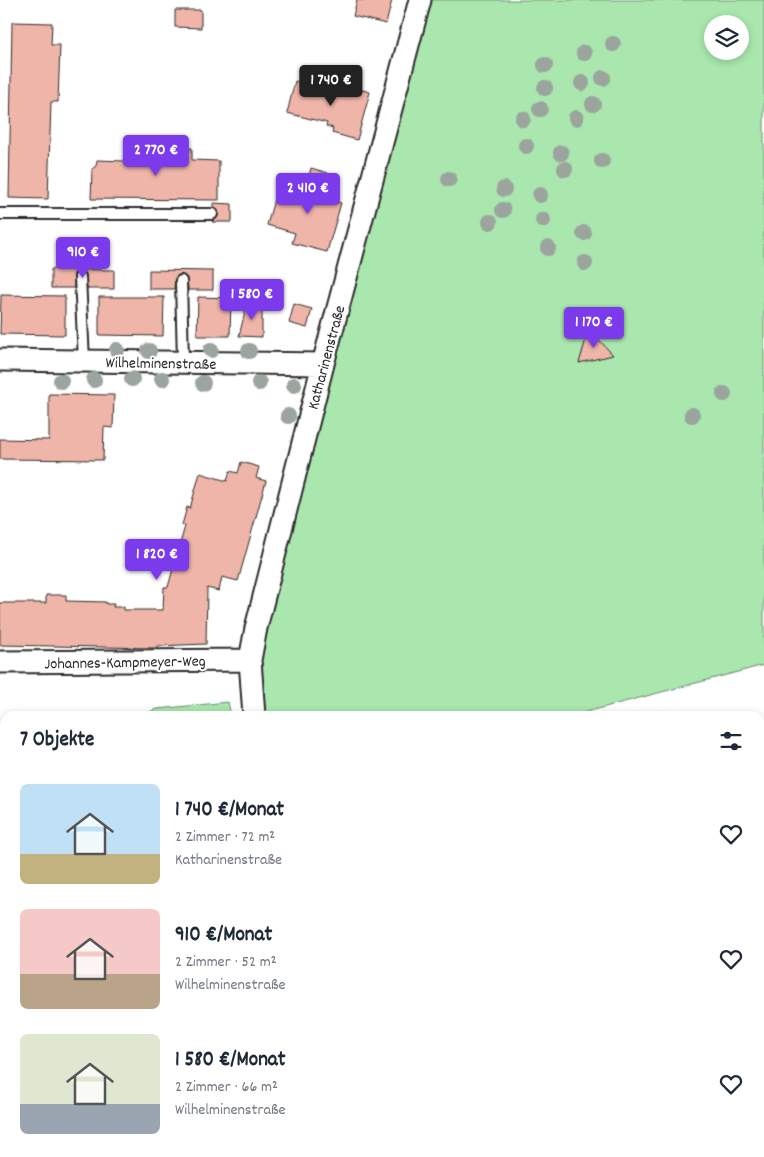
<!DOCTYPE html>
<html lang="de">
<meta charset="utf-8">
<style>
:root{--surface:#fff;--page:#f2f2f3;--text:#1f2937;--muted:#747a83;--accent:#7c3aed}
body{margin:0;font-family:Dekko,sans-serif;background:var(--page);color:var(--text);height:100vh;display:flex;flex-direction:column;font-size:19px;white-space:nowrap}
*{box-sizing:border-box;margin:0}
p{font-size:16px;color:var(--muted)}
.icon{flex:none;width:28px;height:28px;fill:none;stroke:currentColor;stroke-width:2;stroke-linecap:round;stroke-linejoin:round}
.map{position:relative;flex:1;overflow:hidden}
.details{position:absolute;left:0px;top:711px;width:765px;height:446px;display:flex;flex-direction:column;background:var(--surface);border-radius:15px 15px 0 0;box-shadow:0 2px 8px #0003}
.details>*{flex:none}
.controls{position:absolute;left:704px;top:15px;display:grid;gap:10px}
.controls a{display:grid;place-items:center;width:45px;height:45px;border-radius:50%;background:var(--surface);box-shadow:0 2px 8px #0003;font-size:25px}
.price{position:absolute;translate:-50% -42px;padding:0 11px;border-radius:5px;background:var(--accent);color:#fff;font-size:16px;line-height:32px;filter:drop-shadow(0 1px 2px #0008)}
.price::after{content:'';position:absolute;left:50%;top:30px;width:15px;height:11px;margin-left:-8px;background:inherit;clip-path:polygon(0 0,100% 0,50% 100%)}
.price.current{background:#222;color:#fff}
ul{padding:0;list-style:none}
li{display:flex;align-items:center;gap:15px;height:125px;padding:0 20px}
li span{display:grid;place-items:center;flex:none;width:140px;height:100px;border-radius:8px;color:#555}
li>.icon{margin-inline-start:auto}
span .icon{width:60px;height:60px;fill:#fffc;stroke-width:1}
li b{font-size:21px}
h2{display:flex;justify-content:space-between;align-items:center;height:60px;padding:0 20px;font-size:21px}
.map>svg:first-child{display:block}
.green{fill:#a9e7ae;stroke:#6a896c;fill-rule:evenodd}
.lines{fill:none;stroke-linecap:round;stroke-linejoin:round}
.stream{stroke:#718ea8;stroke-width:6}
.building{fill:#efb5a8;stroke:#2b2b2b}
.lane-casing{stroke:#2b2b2b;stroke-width:14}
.street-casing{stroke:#2b2b2b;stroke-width:25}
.lane{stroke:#fff;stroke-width:10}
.street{stroke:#fff;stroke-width:21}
.tree{fill:#9ba49d}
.labels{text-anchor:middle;stroke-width:4;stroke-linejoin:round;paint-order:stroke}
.street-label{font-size:16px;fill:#2b2b2b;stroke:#fff}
</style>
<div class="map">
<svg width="764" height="1157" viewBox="0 0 764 1157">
<rect width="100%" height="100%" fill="#fff"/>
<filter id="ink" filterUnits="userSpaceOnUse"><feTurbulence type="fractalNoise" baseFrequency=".02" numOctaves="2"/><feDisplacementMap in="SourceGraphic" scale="10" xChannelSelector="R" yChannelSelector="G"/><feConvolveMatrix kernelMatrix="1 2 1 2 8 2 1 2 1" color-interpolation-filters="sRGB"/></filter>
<g filter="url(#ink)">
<path class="green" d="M430,0H764V665L571,716H266L259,654ZM712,24H740V51H712Z
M228,702L231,716H138L157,709Z
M0,728H5V852L0,853Z
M677,1153L678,1157H387L386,1153Z"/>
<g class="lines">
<path class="stream" d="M0,735H5
M0,1067H4"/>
</g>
<path class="building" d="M357,0H392L386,24L353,16Z
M175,10H201V28L175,27Z
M12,22L52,23L51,45H60L58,102H51L48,199L9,198Z
M295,81L335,92L336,88L343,90L344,85L370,92L357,140L332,133L333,128L326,126L327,123L287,113Z
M192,148V160L219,161V200L91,199L92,169L96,166L97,160L124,161L125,151L135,149Z
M311,168L328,173L322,198L341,203L327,252L292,243L295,233L267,225L275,196L302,204Z
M213,203L232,204V222H212L219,214L218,210L213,207Z
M51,269L114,270V289H87L86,274L80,270L74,274V288H51Z
M149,270L213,271V290H188L187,278L181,274L175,278L174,289H149Z
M1,295L65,296V335L0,334Z
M99,297H164L163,336L99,335Z
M198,297L231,298L230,336H197Z
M247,304H262V337L239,336Z
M294,304L312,309L307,328L289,323Z
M589,329L613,355L579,363Z
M49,394L114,395L113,428L104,427L103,460L0,459V439L49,440Z
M241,462L259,467L256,478L266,481L238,581L222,577L219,591L207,588L206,644L157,646L156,648L0,645V603H46V595H66V601L106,602V604H114L113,607H124V610H163L164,587H168L185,526L182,525L187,507L190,508L200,473L227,481L230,471L238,473Z"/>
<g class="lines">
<defs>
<path id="lane" d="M0,214H212
M80,277L84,361
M181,281L183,362
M760,937H764
M760,1090L764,1089
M111,1152L112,1157
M193,1152L194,1157"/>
<path id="street" d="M0,360L323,364
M0,662L250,660
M254,716L250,660L256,628L323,364L420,0
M0,1107L5,1106
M360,1152L361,1157"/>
</defs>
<use href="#lane" class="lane-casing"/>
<use href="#street" class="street-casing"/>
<use href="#lane" class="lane"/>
<use href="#street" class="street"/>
</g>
<g class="tree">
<circle cx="613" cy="44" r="8"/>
<circle cx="584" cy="53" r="8"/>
<circle cx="545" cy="65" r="8"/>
<circle cx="603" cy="78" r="8"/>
<circle cx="582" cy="83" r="8"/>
<circle cx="545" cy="88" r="8"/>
<circle cx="593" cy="104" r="8"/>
<circle cx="540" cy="109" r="8"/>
<circle cx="576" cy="118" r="8"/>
<circle cx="523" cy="119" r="8"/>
<circle cx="526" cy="146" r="8"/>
<circle cx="561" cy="153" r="8"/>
<circle cx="602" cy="161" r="8"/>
<circle cx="565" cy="169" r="8"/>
<circle cx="449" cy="179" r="8"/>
<circle cx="504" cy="189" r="8"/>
<circle cx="540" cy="195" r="8"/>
<circle cx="503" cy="210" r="8"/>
<circle cx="543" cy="220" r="8"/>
<circle cx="490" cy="222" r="8"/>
<circle cx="584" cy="233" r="8"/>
<circle cx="548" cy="248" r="8"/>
<circle cx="585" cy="263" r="8"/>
<circle cx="117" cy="350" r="8"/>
<circle cx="211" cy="350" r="8"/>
<circle cx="149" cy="351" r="8"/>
<circle cx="249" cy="351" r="8"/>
<circle cx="132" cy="379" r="8"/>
<circle cx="162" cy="379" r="8"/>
<circle cx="94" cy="380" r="8"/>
<circle cx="61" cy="381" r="8"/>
<circle cx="203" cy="383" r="8"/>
<circle cx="259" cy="383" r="8"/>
<circle cx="294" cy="385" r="8"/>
<circle cx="724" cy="394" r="8"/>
<circle cx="692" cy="415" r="8"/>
<circle cx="288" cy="416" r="8"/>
</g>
</g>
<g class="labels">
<g class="street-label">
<text transform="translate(325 357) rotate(-75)" y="6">Katharinenstraße</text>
<text transform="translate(161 362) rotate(1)" y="6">Wilhelminenstraße</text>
<text transform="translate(125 661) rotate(-1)" y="6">Johannes-Kampmeyer-Weg</text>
</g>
</g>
</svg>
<div class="controls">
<a><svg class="icon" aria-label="layers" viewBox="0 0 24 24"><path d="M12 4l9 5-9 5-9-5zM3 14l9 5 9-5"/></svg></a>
</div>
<b class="price current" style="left:331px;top:107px">1 740 €</b>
<b class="price" style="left:156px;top:177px">2 770 €</b>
<b class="price" style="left:308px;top:215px">2 410 €</b>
<b class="price" style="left:83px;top:279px">910 €</b>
<b class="price" style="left:252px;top:321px">1 580 €</b>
<b class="price" style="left:594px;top:349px">1 170 €</b>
<b class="price" style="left:157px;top:581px">1 820 €</b>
<section class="details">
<h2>7 Objekte<svg class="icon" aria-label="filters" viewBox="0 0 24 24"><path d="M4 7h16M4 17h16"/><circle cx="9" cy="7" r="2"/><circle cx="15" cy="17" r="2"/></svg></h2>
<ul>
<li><span style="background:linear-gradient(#bfe0f5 70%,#c2b280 0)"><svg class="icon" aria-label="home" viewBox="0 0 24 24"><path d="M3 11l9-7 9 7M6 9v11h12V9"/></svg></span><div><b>1 740 €/Monat</b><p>2 Zimmer · 72 m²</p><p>Katharinenstraße</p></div><svg class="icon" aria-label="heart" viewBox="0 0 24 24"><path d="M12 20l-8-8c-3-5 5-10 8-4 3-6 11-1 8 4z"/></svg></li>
<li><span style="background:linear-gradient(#f6c9c9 65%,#b9a48a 0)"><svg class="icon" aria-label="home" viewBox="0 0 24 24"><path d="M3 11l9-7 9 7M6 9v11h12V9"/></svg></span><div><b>910 €/Monat</b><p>2 Zimmer · 52 m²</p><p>Wilhelminenstraße</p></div><svg class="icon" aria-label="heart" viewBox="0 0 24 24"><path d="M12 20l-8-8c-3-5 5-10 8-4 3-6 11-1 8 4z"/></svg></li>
<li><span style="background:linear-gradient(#dfe7d0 70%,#9aa5b1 0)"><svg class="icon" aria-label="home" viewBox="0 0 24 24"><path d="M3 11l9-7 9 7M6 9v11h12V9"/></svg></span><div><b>1 580 €/Monat</b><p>2 Zimmer · 66 m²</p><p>Wilhelminenstraße</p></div><svg class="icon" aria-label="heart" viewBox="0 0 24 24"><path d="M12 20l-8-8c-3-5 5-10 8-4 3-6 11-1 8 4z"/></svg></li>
</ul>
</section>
</div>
